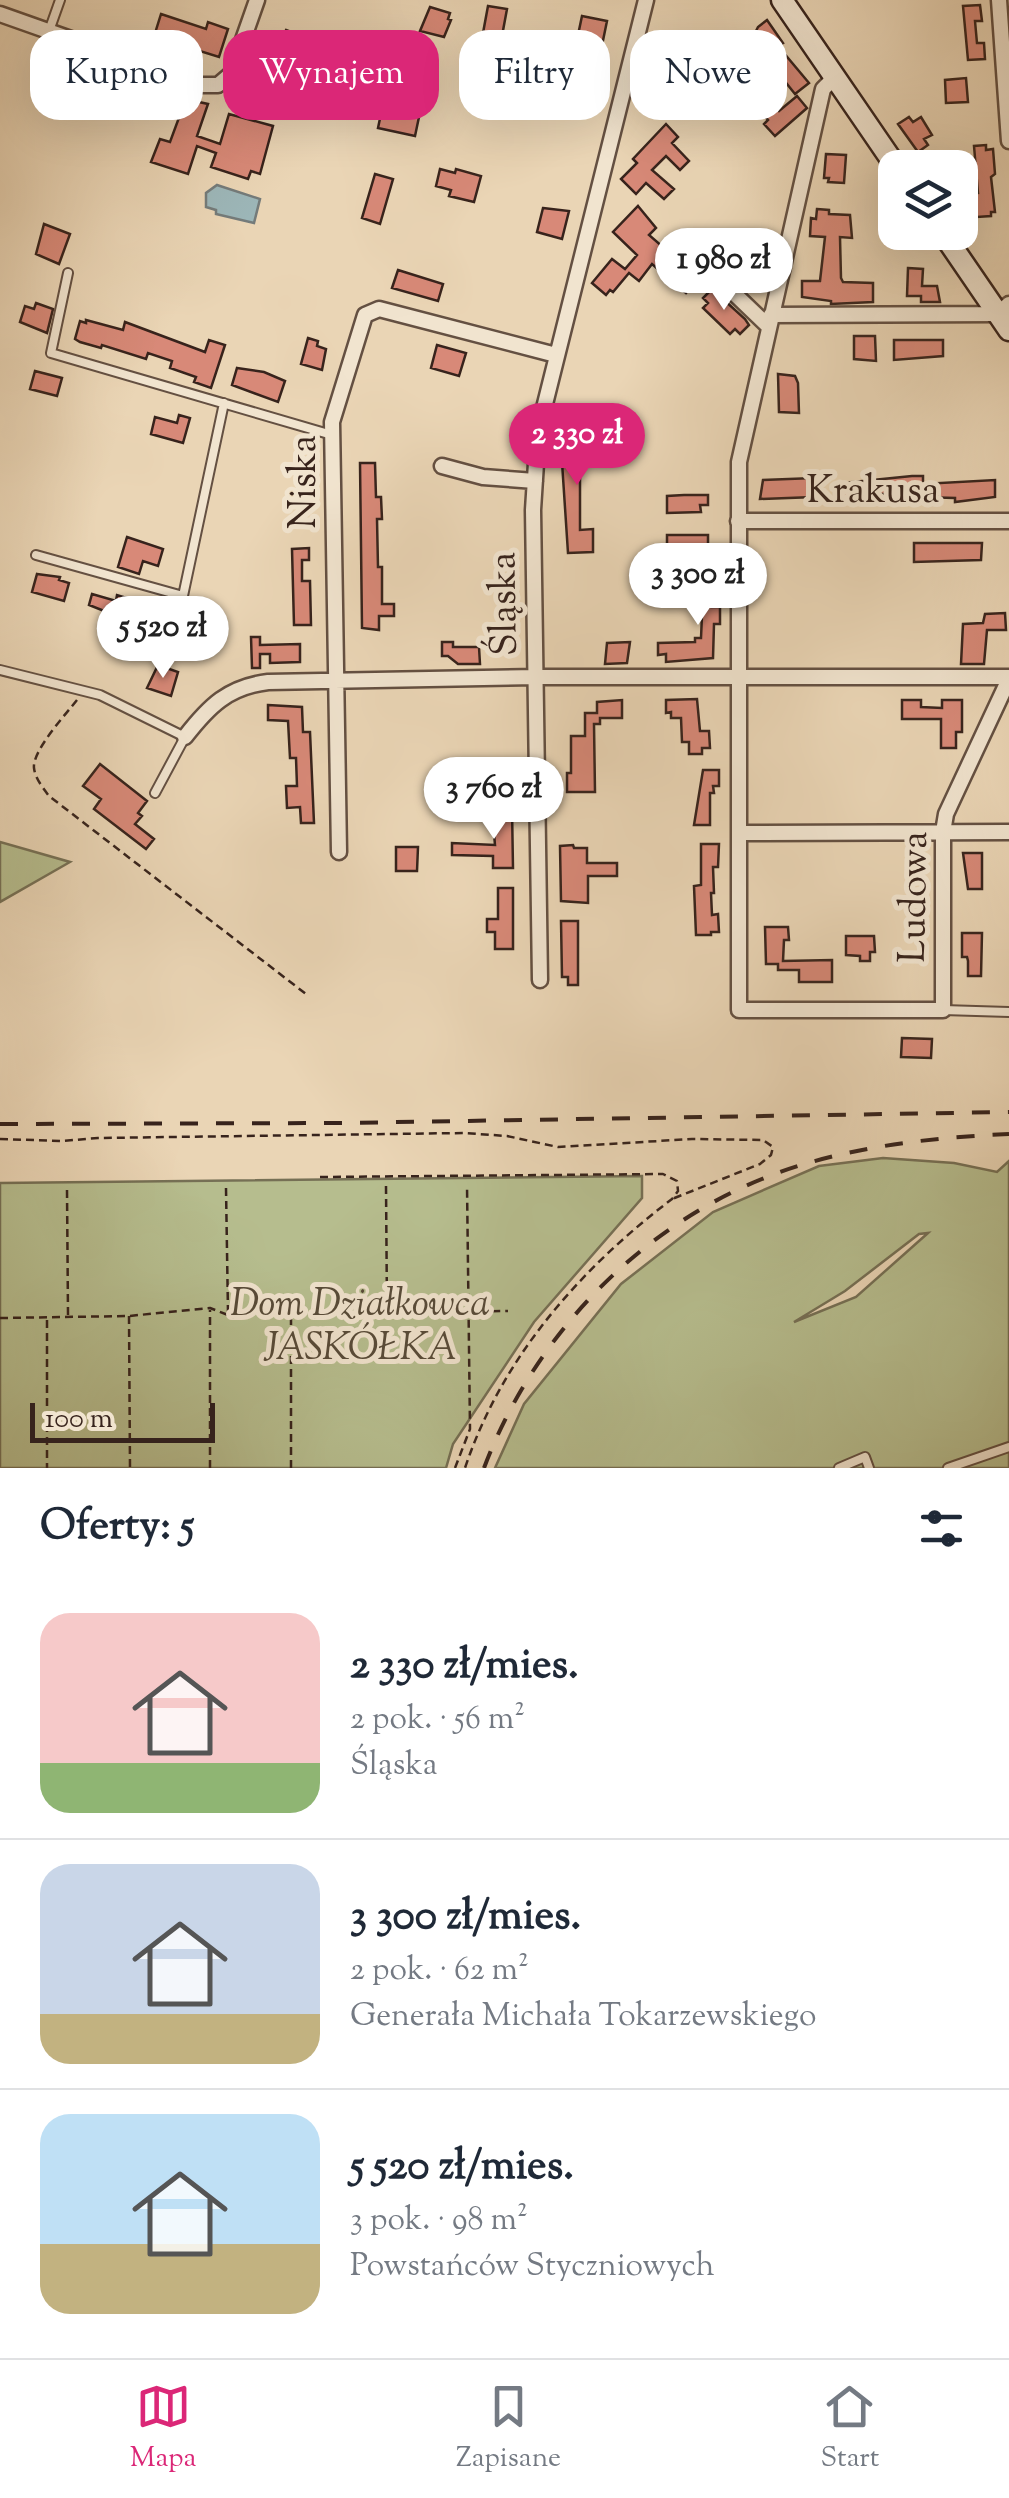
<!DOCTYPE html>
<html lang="pl">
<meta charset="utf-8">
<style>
:root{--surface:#fff;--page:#f2f2f3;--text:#1f2937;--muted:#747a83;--line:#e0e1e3;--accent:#db2777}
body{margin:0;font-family:"Sorts Mill Goudy",serif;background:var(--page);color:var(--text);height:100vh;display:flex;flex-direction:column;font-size:38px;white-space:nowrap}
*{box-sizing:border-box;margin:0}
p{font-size:32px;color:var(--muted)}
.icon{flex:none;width:55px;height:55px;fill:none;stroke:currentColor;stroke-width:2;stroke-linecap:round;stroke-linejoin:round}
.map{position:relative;height:1468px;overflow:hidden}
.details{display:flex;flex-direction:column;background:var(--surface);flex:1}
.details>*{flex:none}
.top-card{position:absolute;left:30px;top:30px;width:950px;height:90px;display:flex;gap:20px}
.fabs{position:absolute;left:878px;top:150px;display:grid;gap:20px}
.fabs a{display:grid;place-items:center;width:100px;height:100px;border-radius:20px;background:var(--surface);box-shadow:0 10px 40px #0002;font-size:50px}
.scale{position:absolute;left:30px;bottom:25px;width:185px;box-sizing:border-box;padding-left:10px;border:5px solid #37231c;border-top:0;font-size:28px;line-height:35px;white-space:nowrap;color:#37231c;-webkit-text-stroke:8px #f1e4cf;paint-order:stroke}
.price{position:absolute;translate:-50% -85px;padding:0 22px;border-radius:35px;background:#fff;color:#222;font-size:32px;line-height:65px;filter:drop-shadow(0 2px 5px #0008)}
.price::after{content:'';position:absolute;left:50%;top:60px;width:30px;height:22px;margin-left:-15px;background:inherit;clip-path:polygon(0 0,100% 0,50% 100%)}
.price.selected{background:var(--accent);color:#fff}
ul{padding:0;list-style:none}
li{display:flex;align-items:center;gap:30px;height:250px;padding:0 40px}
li+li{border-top:2px solid var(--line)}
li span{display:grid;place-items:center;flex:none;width:280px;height:200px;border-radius:30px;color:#555}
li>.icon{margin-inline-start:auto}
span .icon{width:120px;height:120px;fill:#fffc;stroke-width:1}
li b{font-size:42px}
h2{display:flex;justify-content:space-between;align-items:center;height:120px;padding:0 40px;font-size:42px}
.chip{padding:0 35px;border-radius:30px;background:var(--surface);box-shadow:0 10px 40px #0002;font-size:35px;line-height:90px}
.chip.selected{background:var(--accent);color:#fff}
.menu{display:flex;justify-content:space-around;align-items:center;height:140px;border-top:2px solid var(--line);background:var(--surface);font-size:28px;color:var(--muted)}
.menu a{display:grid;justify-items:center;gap:5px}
.menu .selected{color:var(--accent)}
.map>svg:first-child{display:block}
.green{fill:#b6bd8e;stroke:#767055;stroke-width:2.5;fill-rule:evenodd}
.water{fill:#9cb6b8;stroke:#747b7a;stroke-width:2.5}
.building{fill:#d88978;stroke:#37231c;stroke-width:2.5}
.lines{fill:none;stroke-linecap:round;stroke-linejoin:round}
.service-casing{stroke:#645042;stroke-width:12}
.minor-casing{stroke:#645042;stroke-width:19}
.secondary-casing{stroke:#37231c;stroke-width:25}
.path{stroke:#37231c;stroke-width:2.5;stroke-dasharray:8 5;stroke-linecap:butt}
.service{stroke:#f1e4cf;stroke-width:8}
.minor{stroke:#f1e4cf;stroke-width:14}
.secondary{stroke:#f1e4cf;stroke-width:20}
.rail{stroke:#37231c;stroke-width:4;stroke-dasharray:18 18;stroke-linecap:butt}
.labels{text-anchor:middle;stroke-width:10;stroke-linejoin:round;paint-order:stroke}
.street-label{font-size:38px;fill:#37231c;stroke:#f1e4cf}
.park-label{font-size:38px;font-style:italic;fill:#574a38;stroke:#f1e4cf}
</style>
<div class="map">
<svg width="1009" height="1468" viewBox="0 0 1009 1468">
<rect width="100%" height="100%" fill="#ead5b5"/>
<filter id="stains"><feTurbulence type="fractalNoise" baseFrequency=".002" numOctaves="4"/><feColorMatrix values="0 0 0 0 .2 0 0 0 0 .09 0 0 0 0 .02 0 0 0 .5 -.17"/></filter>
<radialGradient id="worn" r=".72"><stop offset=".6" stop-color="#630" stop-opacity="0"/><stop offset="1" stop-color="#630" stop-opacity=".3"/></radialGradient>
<path class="green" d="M0,842L70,862L0,902Z
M883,1158L954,1163L997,1172L1009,1161V1468H495L524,1404L621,1284L713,1212L819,1166ZM928,1233L856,1297L794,1322L845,1291L919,1234Z
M642,1176V1198L534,1322L453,1444L446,1468H0V1183Z"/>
<path class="water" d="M217,185L260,199L254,223L216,214V210L206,207V193Z"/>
<path class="building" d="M980,5L982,21H975L977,43H984L985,59L968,60L963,6Z
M488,6L507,9L502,36L483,33Z
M430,7L450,13L448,19L451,20L444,37L420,31Z
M161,14L206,29L208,22L228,29L219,57L184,46L182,53L152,43Z
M582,16L607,21L599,60L574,54Z
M767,20L783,43L778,46L809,83L795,94L783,79L779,82L770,71L776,66L753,37L758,27Z
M286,30L320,43L317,61L313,59L310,68L291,61L295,51L280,46Z
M676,57L690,72L679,83L693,101L686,108L657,78Z
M966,78L968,102L946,103L945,80Z
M760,90L779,111L797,96L807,108L775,136L764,124L768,120L750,99Z
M176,97L208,104L197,136L220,144L229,114L273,126L260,174L251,171L248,179L211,167L216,153L197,146L188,174L151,162L160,139L170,142L180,115L172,112Z
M382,109L419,117L415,136L378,128Z
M909,117L913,122L921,117L932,135L924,139L928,145L918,152L898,124Z
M666,124L678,137L672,143L689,161L680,170L666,156L652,170L674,189L664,199L646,183L636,194L621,179L637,163L633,159Z
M986,145V150L993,149L995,174L991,177L995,212H991V216L977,217L973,194L978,193L974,146Z
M826,154L846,155L844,183L828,182L829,178H824Z
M440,169L455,173L456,169L481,176L474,202L449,196L451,190L436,186Z
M375,174L393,179L380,224L362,218Z
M638,206L656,228L649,235L694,274L697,281L686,293L652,264L639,281L629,273L613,292L610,290L606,295L592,283L612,259L625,269L637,255L613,232Z
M543,208L569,211L562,239L537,232Z
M817,209L829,210V214L850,215L852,238L840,237L841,278L843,282L873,283V302L831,304V301L802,297V281H820L825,237L810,236L811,218L816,219Z
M44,224L70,234L59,264L36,254Z
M908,268L923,269L922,286H937L940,302H921V296H907Z
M398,270L443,284L438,301L392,288Z
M712,289L745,319L749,325L740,334L735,329L730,334L703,308L708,303L703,298Z
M36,303L53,309L47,333L20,322L25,306L34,309Z
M86,320L123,330L125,322L205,352L209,340L225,345L211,388L194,382L196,377L170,368L172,361L148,353L146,359L102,345L101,348L80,342L75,339L80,321L86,323Z
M854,336H875L876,361L854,359Z
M308,338L318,341L317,346L326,349L322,370L301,364Z
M894,340H943V356L894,360Z
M437,345L466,353L459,376L431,368Z
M237,368L264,372L285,381L278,402L232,385Z
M35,371L62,378L57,396L30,389Z
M778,374L795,376L798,383L799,413L779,412Z
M179,415L190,418L183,443L151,434L155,417L177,423Z
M562,426H578V442H608V456H580V530L593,529V552L568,553L562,462H567V441H562Z
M360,463H375L376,497H381L382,519H377L378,567H382V604H394V616H379V630L362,628Z
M912,476H923V484L995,480V497L955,502V498L919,497L913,493L851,495V498H834V484Z
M814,478V497L760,499L763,480Z
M684,495H708V505H700L701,512L667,513V496Z
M667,535H708V546H700V553L667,552Z
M127,537L163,549L158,566L143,561L139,574L118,567Z
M914,543H982L981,560L914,562Z
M309,548V560H302V581H310L311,625H294L292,549Z
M704,570L720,571V588H713L712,607H720V624H714L713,658L666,662V654L658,655V643L695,642V638H701Z
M37,574L60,577L59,580L69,583L64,601L32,592Z
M92,594L116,601L117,595L154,606L147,628L89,605Z
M1005,613L1006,630H987L984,664H961L963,624L983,623L985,614Z
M251,637H260V645L300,644V662L270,663V654H260V668H252Z
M442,642H453V647H479L480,664H458L448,656H442Z
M630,642L627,663L605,664L607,643Z
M158,665L178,672L171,696L147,688Z
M697,699L700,731H709L710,748H702V754H689V742H682L681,718H671V712L666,713V700Z
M622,700V718H600V724H594L595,792H567V773H571V736H585V713H597V702Z
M902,700H921V707L942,708V700H962V732H956V748H941V719H902Z
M268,705L302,707L303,732H310L314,823H301L300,807L287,808L286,786H297L296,758H290L288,721L268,720Z
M100,764L147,801L138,813L142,816L135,824L154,839L146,849L94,809L101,799L83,786Z
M703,770H719V786H713L714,793H710V825H694Z
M501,808H512L513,868H493V856L452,855V843L495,845L492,811H501Z
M701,844H719L718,867H713L714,893H711L712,915L718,914L719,932H711V935H696L694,886L701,885Z
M573,845L574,848H587V863H617V876H588V903L561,901L560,846Z
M396,847H418L417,871H396Z
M963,853H982V889H968Z
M498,888H513V949H495V932H487V919H498Z
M561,921H578V985H568V977H562Z
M765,927H788L789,940H784L783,961L832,960V982H799V970H778V964H766Z
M962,933H982L981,976H968V961L967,957H962Z
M846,936H874L875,952H870V961H860V956L846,955Z
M902,1038L932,1039L931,1058L901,1057Z"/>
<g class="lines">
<defs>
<path id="service" d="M49,31L60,0
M68,273L51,353L332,435
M36,555L183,596L224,403
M0,670L100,695L185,737L155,793
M943,1010L1009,1012
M839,1468L865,1457L869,1468
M948,1468L1009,1447"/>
<path id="minor" d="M999,0L1009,141
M0,14L201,85H218L231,74L257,0
M835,77L823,89L739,462V1010H943V832L946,814L1009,679
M691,252L768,326
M771,315L998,314L1009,304
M442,466L483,477L535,481
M738,521H1009
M185,737C209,706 228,687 268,682L536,677H1009
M741,833L1009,832
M339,852L332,422L365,315L379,309L556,355
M540,980L533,510L538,432L646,0"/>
<path id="secondary" d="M782,0L897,168
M942,232L1009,330"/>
</defs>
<use href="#service" class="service-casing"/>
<use href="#minor" class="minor-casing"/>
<use href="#secondary" class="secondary-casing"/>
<path class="path" d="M77,700C66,714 32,751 34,768C35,778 43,788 49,796L306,994
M0,1139L62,1141L98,1138L464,1133L507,1136L558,1147L692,1139L763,1140L773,1147L771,1155L760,1164L672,1199
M320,1177L663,1174L677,1181L678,1191L672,1199C580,1269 502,1357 465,1468
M386,1186L387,1311
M226,1188L228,1313
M67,1190L68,1315
M129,1316L130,1468
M0,1318L129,1316L210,1308L228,1315L508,1311
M47,1320V1468
M210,1468V1310
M291,1468V1315
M455,1468L470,1429L467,1185"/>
<use href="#service" class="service"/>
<use href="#minor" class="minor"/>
<use href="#secondary" class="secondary"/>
<path class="rail" d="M0,1124L340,1123L1009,1112
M484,1468C537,1327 654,1211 798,1166C865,1145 939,1137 1009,1134"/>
</g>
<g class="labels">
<g class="street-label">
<text transform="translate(302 482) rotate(-90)" y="13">Niska</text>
<text x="873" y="502">Krakusa</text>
<text transform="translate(502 604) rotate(-91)" y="13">Śląska</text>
<text transform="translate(912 897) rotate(-89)" y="13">Ludowa</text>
</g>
<g class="park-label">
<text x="360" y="1315">Dom Działkowca<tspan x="360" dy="44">JASKÓŁKA</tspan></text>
</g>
</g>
<rect width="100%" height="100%" filter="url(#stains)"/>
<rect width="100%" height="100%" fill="url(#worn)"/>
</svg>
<div class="fabs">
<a><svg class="icon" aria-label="layers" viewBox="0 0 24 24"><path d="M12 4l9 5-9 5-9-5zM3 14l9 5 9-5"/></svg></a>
</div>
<div class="scale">100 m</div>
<b class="price" style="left:724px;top:313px">1 980 zł</b>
<b class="price selected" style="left:577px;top:488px">2 330 zł</b>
<b class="price" style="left:698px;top:628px">3 300 zł</b>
<b class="price" style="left:163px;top:681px">5 520 zł</b>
<b class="price" style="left:494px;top:842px">3 760 zł</b>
<div class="top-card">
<a class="chip">Kupno</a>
<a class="chip selected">Wynajem</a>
<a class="chip">Filtry</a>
<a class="chip">Nowe</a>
</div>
</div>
<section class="details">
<h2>Oferty: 5<svg class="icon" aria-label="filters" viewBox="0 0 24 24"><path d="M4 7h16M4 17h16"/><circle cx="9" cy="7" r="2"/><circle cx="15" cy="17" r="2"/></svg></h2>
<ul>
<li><span style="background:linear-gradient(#f6c9c9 75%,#8fb573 0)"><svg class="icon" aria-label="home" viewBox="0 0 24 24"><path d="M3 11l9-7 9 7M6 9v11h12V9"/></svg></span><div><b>2 330 zł/mies.</b><p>2 pok. · 56 m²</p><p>Śląska</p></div></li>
<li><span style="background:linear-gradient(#c9d6e8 75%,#c2b280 0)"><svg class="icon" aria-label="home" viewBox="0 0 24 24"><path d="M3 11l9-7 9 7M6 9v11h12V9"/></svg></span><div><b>3 300 zł/mies.</b><p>2 pok. · 62 m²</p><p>Generała Michała Tokarzewskiego</p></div></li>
<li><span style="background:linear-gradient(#bfe0f5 65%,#c2b280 0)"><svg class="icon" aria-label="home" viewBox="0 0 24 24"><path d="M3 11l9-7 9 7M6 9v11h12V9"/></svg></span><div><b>5 520 zł/mies.</b><p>3 pok. · 98 m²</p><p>Powstańców Styczniowych</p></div></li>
</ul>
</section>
<nav class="menu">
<a class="selected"><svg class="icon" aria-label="map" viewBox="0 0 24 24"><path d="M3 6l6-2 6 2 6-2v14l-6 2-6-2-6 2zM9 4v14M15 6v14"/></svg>Mapa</a>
<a><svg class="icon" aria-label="saved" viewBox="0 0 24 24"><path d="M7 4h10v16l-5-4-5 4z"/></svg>Zapisane</a>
<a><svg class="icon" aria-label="home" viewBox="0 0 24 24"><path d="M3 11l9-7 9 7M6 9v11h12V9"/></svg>Start</a>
</nav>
